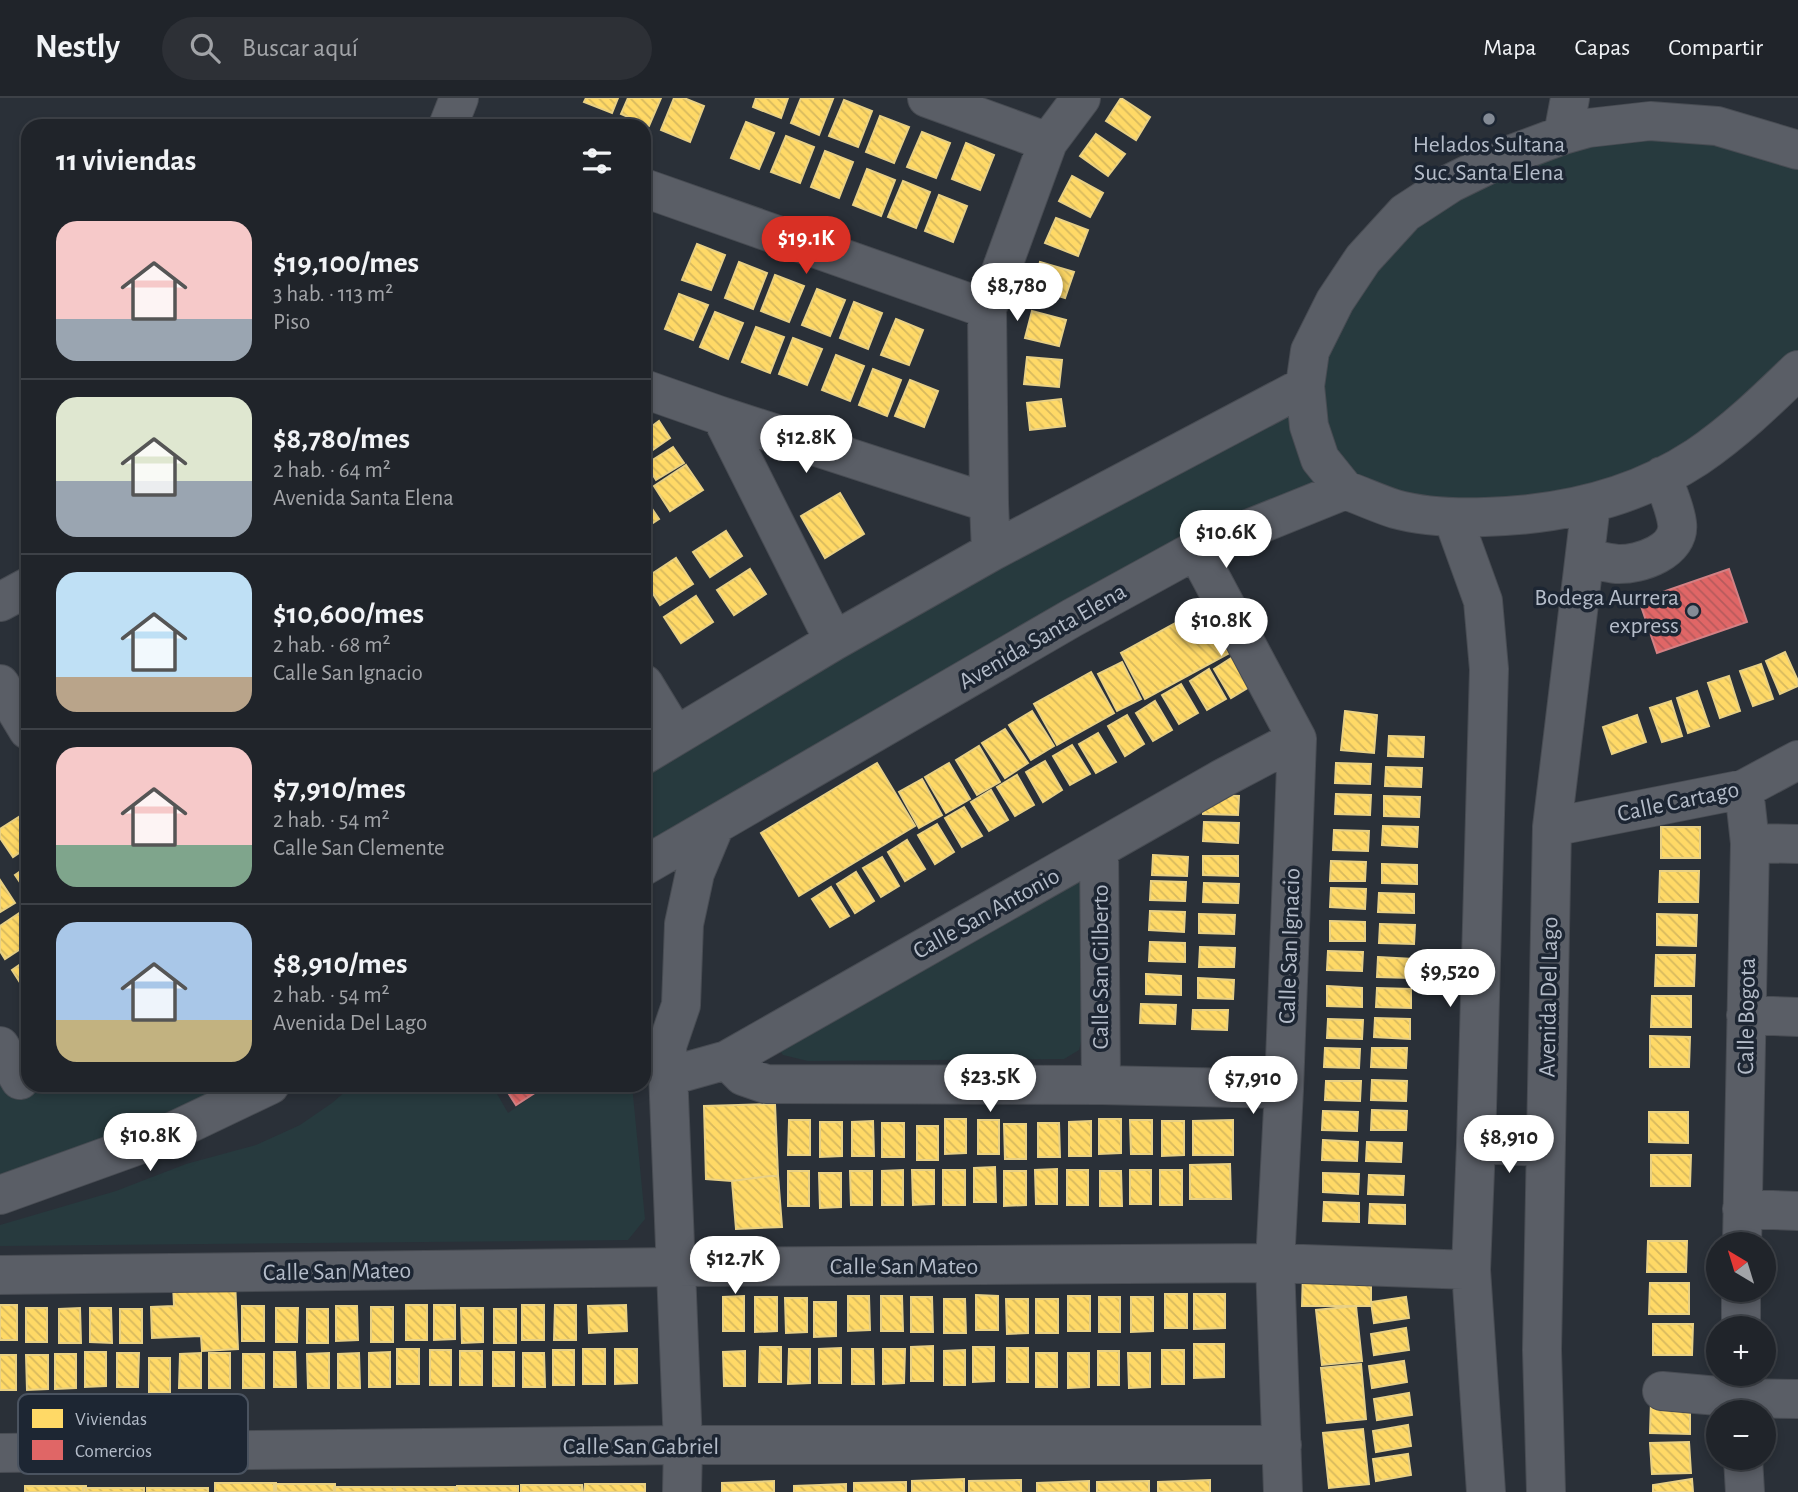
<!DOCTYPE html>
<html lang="es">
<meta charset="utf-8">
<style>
:root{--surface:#20242a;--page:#2d3036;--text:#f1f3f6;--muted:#a2a4a8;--line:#3d4147;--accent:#d93025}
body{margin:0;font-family:"Alegreya Sans",sans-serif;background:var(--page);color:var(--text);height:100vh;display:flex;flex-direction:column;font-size:26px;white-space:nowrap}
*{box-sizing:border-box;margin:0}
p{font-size:23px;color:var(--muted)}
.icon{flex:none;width:38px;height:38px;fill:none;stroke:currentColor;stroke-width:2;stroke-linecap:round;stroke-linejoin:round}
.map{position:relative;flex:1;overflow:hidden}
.panel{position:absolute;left:21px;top:21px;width:630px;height:973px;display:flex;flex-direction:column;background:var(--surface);border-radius:21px;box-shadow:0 4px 10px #0003,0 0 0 2px var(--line)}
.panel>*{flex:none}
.needle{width:46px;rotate:322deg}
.buttons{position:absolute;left:1706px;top:1134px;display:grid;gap:14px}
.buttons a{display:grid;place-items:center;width:70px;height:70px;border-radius:50%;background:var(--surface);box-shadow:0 4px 10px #0003,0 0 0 2px var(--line);font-size:35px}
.price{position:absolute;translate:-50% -60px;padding:0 16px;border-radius:24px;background:#fff;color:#222;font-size:23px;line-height:46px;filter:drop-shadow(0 2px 4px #0008)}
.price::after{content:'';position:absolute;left:50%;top:42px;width:21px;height:16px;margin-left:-10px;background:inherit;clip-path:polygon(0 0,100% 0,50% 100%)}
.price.on{background:var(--accent);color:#fff}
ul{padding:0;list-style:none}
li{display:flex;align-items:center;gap:21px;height:175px;padding:0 35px}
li+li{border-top:2px solid var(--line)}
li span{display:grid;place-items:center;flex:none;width:196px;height:140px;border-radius:21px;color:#555}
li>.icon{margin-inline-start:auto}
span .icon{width:84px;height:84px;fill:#fffc;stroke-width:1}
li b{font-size:30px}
h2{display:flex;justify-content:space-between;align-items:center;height:84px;padding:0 35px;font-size:30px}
header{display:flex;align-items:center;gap:42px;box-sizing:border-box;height:98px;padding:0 35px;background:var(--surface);border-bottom:2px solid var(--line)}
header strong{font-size:33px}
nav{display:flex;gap:38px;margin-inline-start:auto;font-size:24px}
.search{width:490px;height:63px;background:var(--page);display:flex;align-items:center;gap:18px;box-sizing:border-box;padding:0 24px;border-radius:38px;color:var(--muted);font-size:26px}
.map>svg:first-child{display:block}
.park{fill:#273a3e}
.homes{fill:url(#homes-back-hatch);stroke:#e8d084;stroke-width:2}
.shops{fill:url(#shops-back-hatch);stroke:#d38084;stroke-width:2}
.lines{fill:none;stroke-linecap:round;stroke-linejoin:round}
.minor-casing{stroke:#484c53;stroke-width:40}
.minor{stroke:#5a5e66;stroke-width:38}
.poi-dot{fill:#848b96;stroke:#1d2633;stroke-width:2.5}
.labels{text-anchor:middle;stroke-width:7;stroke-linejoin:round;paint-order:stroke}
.poi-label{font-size:24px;fill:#b4bcc9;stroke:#1d2633}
.street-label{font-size:24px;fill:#b4bcc9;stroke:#1d2633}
.key{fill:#1d2633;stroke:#4a5360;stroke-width:2}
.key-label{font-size:19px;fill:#b4bcc9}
</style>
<header>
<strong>Nestly</strong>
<div class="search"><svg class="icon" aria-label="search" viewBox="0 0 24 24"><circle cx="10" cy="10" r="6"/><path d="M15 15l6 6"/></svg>Buscar aquí</div>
<nav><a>Mapa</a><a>Capas</a><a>Compartir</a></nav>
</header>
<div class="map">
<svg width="1798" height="1394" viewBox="0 0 1798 1394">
<defs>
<pattern id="homes-back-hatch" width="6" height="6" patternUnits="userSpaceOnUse" patternTransform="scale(1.75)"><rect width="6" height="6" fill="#ffd966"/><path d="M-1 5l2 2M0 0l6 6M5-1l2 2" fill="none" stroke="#d7b95e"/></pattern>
<pattern id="shops-back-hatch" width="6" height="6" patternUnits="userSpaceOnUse" patternTransform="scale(1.75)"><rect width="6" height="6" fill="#e06666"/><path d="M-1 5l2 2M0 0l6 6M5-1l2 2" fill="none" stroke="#b65a5c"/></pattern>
</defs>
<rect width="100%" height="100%" fill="#2a3038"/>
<path class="park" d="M1563,37L1798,51V272L1697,359L1524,418L1345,392L644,768V657L1305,288L1363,161Z
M1085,776L1083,936L1079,952L1064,961L808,963L783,957L778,951Z
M20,982L28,987H270L0,1097V988Z
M353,987H492L508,1015L548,987H632L645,1121L628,1142L0,1148V1127L116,1093L186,1066L256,1047L300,1027L332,1005Z"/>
<path class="homes" d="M586,0H618L612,15L584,4Z
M628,0H661L649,28L621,16Z
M674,0H684L704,8L690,44L661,32Z
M756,0H788L781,20L753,9Z
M801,0L833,1L819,37L791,25Z
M1121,0L1150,19L1136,42L1106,23Z
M844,2L872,13L858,49L829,38Z
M880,18L909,29L894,65L866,54Z
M746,24L774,35L759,71L731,60Z
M922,34L950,45L936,80L907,69Z
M1096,36L1125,56L1108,78L1080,58Z
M786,38L814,49L800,85L771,74Z
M966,45L994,57L980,92L952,81Z
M825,53L853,64L839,100L811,89Z
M867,71L895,82L881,118L853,107Z
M1072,78L1103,95L1090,119L1059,103Z
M903,83L930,94L916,130L888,119Z
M939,97L967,108L953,144L925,133Z
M1056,120L1088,132L1078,158L1045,145Z
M697,146L725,157L711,192L682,182Z
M739,164L767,175L753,211L725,200Z
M1040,164L1074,174L1065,200L1032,190Z
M775,177L804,188L789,224L761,213Z
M817,191L845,202L830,238L802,227Z
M679,196L708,207L693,242L665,231Z
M854,204L882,215L868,251L840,240Z
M1032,213L1066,222L1059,248L1025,240Z
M715,214L743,225L728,261L700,249Z
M896,221L923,232L909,267L881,257Z
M756,229L784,239L770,275L742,264Z
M793,240L822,251L807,287L779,276Z
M836,257L864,268L850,303L822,292Z
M1027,259L1062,262L1059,289L1024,286Z
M873,271L901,282L887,318L859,307Z
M910,282L938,293L924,329L895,318Z
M1061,301L1065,328L1030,332L1027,305Z
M659,323L670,340L644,358V334Z
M673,349L684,365L656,382L646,366Z
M686,367L703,392L670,413L654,388Z
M840,395L864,436L825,460L801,418Z
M644,399L659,421L644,431Z
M726,433L742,458L710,479L693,454Z
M676,460L693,486L660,507L644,481Z
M750,471L766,496L734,517L717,492Z
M696,498L713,524L681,545L664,519Z
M1208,507L1233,553L1145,601L1121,555Z
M1785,554L1798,583V588L1780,596L1766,563Z
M1233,559L1251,588L1231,600L1214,571Z
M1122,564L1141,601L1117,613L1098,576Z
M1761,566L1773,601L1753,608L1740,573Z
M1209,571L1226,601L1207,612L1190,583Z
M1091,574L1114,615L1057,647L1034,606Z
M1729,578L1740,613L1720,620L1708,585Z
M1181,586L1198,615L1179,626L1162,597Z
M1697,593L1709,628L1688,635L1677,600Z
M1155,603L1172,632L1153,643L1136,615Z
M1671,603L1682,638L1662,644L1650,610Z
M1032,613L1054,648L1031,662L1009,627Z
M1345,613L1377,617L1374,655L1341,652Z
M1127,617L1144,646L1125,658L1108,628Z
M1637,617L1646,644L1612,656L1603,629Z
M1005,631L1028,665L1005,680L982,645Z
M1098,635L1116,664L1096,675L1079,646Z
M1389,638L1424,639L1423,659L1388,658Z
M1072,647L1090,676L1070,687L1053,658Z
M979,648L1000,684L977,697L956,662Z
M1045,663L1062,692L1043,704L1026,674Z
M877,665L915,728L799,798L761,735Z
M949,665L970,701L946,715L925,679Z
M1336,665L1371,666L1370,686L1335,685Z
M1386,669L1422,670L1421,689L1385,688Z
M1017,677L1034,707L1015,718L997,689Z
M922,681L942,717L919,730L899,694Z
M991,692L1008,722L989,733L971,704Z
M1336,696L1371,697L1370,717L1335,716Z
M1204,697L1239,698L1238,717L1203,716Z
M1384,698L1420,699L1419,719L1384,718Z
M964,709L982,738L962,749L945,720Z
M28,713V749L13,759L0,740V731Z
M1204,724L1239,725L1238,745L1203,743Z
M937,726L954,754L935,766L918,737Z
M1383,728L1418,729L1417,749L1382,747Z
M1661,729H1700V760H1661Z
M1334,732L1369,733L1368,753L1333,752Z
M907,742L925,771L905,783L888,754Z
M1153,757L1188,759L1187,778L1152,777Z
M1203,758H1238V778L1203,777Z
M882,759L899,788L881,799L863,770Z
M1331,763L1366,764L1365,783H1330Z
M1382,766L1417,767V786L1382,785Z
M28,768V796L15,777Z
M1660,773H1699L1698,804H1659Z
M856,774L874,803L855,815L837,786Z
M0,782L15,805L0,814Z
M1151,783L1186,784L1185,803L1150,802Z
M1204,785L1239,786L1238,805L1203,804Z
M831,789L849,818L830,829L812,801Z
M1331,790L1366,791L1365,811L1330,809Z
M1379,795L1414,796V815L1378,814Z
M1150,813L1185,814L1184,834L1149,832Z
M21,814L28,825V846L5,861L0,853V828Z
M1199,816L1235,817L1234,836L1199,835Z
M1657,816L1697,817L1696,848L1657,847Z
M1330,823L1365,824V843H1330Z
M1380,826L1415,827L1414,846L1379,845Z
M1150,844L1185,845V864L1149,863Z
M1200,849L1235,850L1234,869H1199Z
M1328,853L1363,854L1362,873L1327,872Z
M1656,857H1695L1694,888H1655Z
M1378,859L1413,861L1412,880L1377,879Z
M28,861V897L12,872Z
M1146,876L1181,878V897L1146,896Z
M1198,880L1234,882L1233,901L1198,900Z
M1327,888L1362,890V909L1327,908Z
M1377,890L1411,891V910L1376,909Z
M1652,898H1691V929H1651Z
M1141,906L1176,907L1175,926L1140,925Z
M1193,912H1228L1227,932L1192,931Z
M1375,920L1410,921V941L1374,939Z
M1328,921L1363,922L1362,941L1327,940Z
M1650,938L1690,939L1689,969H1650Z
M1325,950L1360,951L1359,970L1324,969Z
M1372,950H1407L1406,970L1371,969Z
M1372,982L1407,983L1406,1003L1371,1002Z
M1326,983H1361L1360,1003L1325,1002Z
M775,1006L778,1077L732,1083L706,1081L704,1008Z
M1372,1012L1407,1013L1406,1032H1371Z
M1323,1013L1358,1014L1357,1033L1322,1032Z
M1649,1014H1688V1045L1649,1044Z
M945,1021H966V1055L945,1056Z
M1099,1021H1121V1055L1099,1056Z
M789,1022H810V1057H788Z
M978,1022H999V1056H978Z
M1130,1022H1152V1056H1131Z
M1233,1022V1057H1193V1023Z
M873,1023L874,1058H852V1024Z
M1091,1023V1058H1069V1024Z
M1162,1023H1184V1057L1162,1058Z
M820,1024H842V1058L820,1059Z
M882,1025H904V1059H882Z
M1038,1025H1059L1060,1059H1038Z
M1004,1026H1026V1061H1005Z
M917,1028H938V1062H917Z
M1323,1042L1358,1044L1357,1063L1322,1062Z
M1367,1044L1402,1045L1401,1064L1366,1063Z
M1651,1057H1691L1690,1088H1651Z
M1230,1066L1231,1101H1190V1067Z
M995,1069L996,1104H974V1070Z
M1057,1071V1106H1036L1035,1072Z
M903,1072V1107H882V1073Z
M912,1072H934V1106L913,1107Z
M943,1072H965V1107H943Z
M1067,1072H1088V1107H1067Z
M1130,1072H1151V1106H1130Z
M1160,1072H1182V1107H1160Z
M788,1073H809V1108H788Z
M850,1073H872V1107H851Z
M1004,1073H1026V1107L1004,1108Z
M1100,1073H1121L1122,1108H1100Z
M819,1075H841V1109L820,1110Z
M1323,1075L1359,1076L1358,1096L1323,1094Z
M778,1077L782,1129L736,1131L732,1083Z
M1369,1077L1404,1078L1403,1097L1368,1096Z
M1324,1104L1359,1105V1124L1323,1123Z
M1370,1106L1405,1107V1126L1369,1125Z
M1648,1143H1687L1686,1174H1647Z
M1303,1174L1371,1175V1208H1302Z
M235,1183L238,1251L202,1253L201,1238L152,1240L151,1209L174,1208L173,1186Z
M1650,1185H1689V1216H1649Z
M1165,1196H1187V1230H1165Z
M1194,1196H1225V1230L1194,1231Z
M976,1197L998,1198V1232H976Z
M744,1198V1233H723V1199Z
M848,1198H869L870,1232L848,1233Z
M881,1198H902L903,1233H881Z
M1068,1198H1090V1233H1068Z
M755,1199H777V1233L755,1234Z
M911,1199H932L933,1234H911Z
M1099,1199H1120V1234H1099Z
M1131,1199H1153V1233L1131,1234Z
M1406,1199L1409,1220L1374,1225L1371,1204Z
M785,1200H807V1234L786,1235Z
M944,1201H965L966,1235H944Z
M1006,1201H1028V1235L1007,1236Z
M1036,1201H1058V1235H1036Z
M814,1204H836V1238L814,1239Z
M0,1207H17V1242H0Z
M406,1207H427V1242H406Z
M434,1207H455V1241L434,1242Z
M522,1207H544V1242H522Z
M555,1207H576V1242H554Z
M626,1207L627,1233L589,1235L588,1208Z
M242,1208H264V1243H242Z
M336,1208H357L358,1242L336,1243Z
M1356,1208L1362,1263L1322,1267L1316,1212Z
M371,1209H393V1244H371Z
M26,1210H47V1244H26Z
M80,1210L81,1245H59V1211Z
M90,1210H111L112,1245L90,1244Z
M276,1210H298L297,1244H276Z
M461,1210H483V1244L462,1245Z
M120,1211H142V1245H120Z
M307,1211H328V1245H307Z
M494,1211H516V1245H494Z
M1653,1226H1693L1692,1257H1653Z
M1406,1230L1409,1252L1374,1257L1371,1236Z
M1194,1246H1224V1279L1194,1280Z
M933,1248V1283H911V1249Z
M760,1249H781V1284H759Z
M973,1249H994V1283L973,1284Z
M841,1250V1285H819V1251Z
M1007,1250H1028V1284H1007Z
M397,1251H419V1286H397Z
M583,1251H605V1286H583Z
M615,1251H637V1285L615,1286Z
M789,1251H810V1285L788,1286Z
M852,1251H873L874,1286H852Z
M883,1251H905L904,1285L883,1286Z
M430,1252H451V1287H430Z
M553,1252H574V1287H553Z
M965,1252V1287H944V1253Z
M1162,1252H1184V1286H1162Z
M460,1253H482V1287H460Z
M745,1253V1288H724L723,1254Z
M1098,1253H1119V1287H1098Z
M85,1254H106V1288L85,1289Z
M274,1254H295L296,1289H274Z
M390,1254V1289H369V1255Z
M493,1254H514V1288H493Z
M117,1255H139L138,1289H117Z
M201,1255V1290H179L180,1256Z
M209,1255H230V1290H209Z
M329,1255V1290H308L307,1256Z
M359,1255L360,1290H338V1256Z
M523,1255H544L545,1289H523Z
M1036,1255H1057V1289H1036Z
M1068,1255H1089V1289L1068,1290Z
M1128,1255H1150V1289L1129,1290Z
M55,1256H76V1290L55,1291Z
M243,1256H264V1290H243Z
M0,1257H16V1292H0Z
M26,1257H48V1291L27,1292Z
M149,1260H170V1294L149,1295Z
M1404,1263L1407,1284L1372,1290L1369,1268Z
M1361,1266L1366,1321L1327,1325L1321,1270Z
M1409,1295L1412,1317L1377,1322L1374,1301Z
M1651,1304L1690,1305V1336L1650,1335Z
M1408,1327L1411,1348L1376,1354L1373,1333Z
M1363,1331L1369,1386L1329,1390L1323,1335Z
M1689,1344L1691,1375L1652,1376L1650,1345Z
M1408,1356L1411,1377L1376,1383L1373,1361Z
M964,1381V1394H912V1383Z
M1692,1381L1693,1394H1653V1387Z
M1021,1382V1394H969V1383Z
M1210,1382V1394H1158V1384Z
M774,1383V1394H722V1385Z
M1089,1383V1394H1037V1385Z
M1149,1383V1394H1097V1384Z
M906,1384V1394H854V1385Z
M215,1385H276V1394H215Z
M274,1386H335V1394H274Z
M585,1386H645V1394H584Z
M846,1386V1394H794V1388Z
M521,1387H582V1394H521Z
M25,1388H86V1394H25Z
M457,1388H518V1394H457Z
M334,1389H395V1394H334Z
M394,1389H455V1394H394Z
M83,1390H144V1394H83Z
M147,1390H208V1394H147Z"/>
<path class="shops" d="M1729,471L1747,524L1657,555L1639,502Z
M503,987H547L516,1007Z"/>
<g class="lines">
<defs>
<path id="minor" d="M927,0L1048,44
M448,28L459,0
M1563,37L1570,0
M644,90L987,211
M644,291L721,318L989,405
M721,318L834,543
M1345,392L1320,361L1309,328L1305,288L1310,253L1335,203L1363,161L1405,115L1451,85L1504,59L1563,37L1588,30L1650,23L1717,28L1798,52
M1453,420L1483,503L1489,571L1476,1046L1471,1172L1486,1394
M1196,452L1297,641L1284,991L1275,1165L1283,1394
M991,454L989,405L987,211L1048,44L1081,0
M1585,460C1596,462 1607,465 1617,466C1640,467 1681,453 1677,425C1675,409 1667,393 1662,378
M0,504L28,489
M0,586L28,632
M644,586L675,637
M644,657L834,543L991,454L1305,288
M1552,729L1744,691L1798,662
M1750,745L1798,746
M1099,751L1101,987
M644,768L1072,520L1196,452L1345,392C1362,398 1379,406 1395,411C1424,419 1456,420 1485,419C1561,417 1633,401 1697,359C1734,334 1766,303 1798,272
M1746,917L1798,919
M0,948L20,982
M727,962L743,978L766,986L1101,987L1284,991
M670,978L727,962L1223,680L1297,641
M1476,1046L1545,1049
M0,1097L161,1039L270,987
M1742,1111L1798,1113
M1742,1146L1750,745L1744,691
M0,1177L676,1169L1275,1165L1471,1172
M1741,1230V1192
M1662,1293L1741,1300L1798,1301
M0,1355L683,1347H1282
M1743,1360L1745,1394
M682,1394L683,1347L667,948L681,907L684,826L695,775L715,727
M1546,1394L1542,1252L1552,729L1591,406"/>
</defs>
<use href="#minor" class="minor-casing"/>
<use href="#minor" class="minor"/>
</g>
<g class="poi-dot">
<circle cx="1489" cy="21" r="7"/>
<circle cx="1693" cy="513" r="7"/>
</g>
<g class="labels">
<g class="poi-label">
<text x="1489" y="54">Helados Sultana<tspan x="1489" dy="28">Suc. Santa Elena</tspan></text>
<text x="1679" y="507" text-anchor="end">Bodega Aurrera<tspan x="1679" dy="28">express</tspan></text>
</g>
<g class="street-label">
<text transform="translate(1042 538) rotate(-30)" y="8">Avenida Santa Elena</text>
<text transform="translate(1678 703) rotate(-12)" y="8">Calle Cartago</text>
<text transform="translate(986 815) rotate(-29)" y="8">Calle San Antonio</text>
<text transform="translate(1289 848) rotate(-88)" y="8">Calle San Ignacio</text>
<text transform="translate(1100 869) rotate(-90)" y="8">Calle San Gilberto</text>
<text transform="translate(1548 899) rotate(-89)" y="8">Avenida Del Lago</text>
<text transform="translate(1746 918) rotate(-89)" y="8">Calle Bogota</text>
<text x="904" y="1176">Calle San Mateo</text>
<text transform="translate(337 1173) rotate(-1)" y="8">Calle San Mateo</text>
<text x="641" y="1356">Calle San Gabriel</text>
</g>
</g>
<rect x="18" y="1296" width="230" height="80" rx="10" class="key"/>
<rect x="32" y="1311" width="31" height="19" fill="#ffd966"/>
<rect x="32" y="1342" width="31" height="20" fill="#e06666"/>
<g class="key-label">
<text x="75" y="1327">Viviendas</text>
<text x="75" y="1359">Comercios</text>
</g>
</svg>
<div class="buttons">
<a><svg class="needle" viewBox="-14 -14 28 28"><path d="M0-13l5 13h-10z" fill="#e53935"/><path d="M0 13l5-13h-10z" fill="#a2a4a8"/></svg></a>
<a>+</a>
<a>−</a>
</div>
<b class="price on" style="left:806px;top:178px">$19.1K</b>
<b class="price" style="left:1017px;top:225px">$8,780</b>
<b class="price" style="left:806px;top:377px">$12.8K</b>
<b class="price" style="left:1226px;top:472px">$10.6K</b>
<b class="price" style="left:1221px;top:560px">$10.8K</b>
<b class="price" style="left:1450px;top:911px">$9,520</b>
<b class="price" style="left:990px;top:1016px">$23.5K</b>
<b class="price" style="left:1253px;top:1018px">$7,910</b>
<b class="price" style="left:150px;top:1075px">$10.8K</b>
<b class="price" style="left:1509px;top:1077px">$8,910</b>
<b class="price" style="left:735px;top:1198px">$12.7K</b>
<section class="panel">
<h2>11 viviendas<svg class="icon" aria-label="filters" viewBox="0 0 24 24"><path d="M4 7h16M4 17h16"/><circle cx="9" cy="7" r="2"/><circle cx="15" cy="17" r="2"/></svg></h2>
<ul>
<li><span style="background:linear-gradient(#f6c9c9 70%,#9aa5b1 0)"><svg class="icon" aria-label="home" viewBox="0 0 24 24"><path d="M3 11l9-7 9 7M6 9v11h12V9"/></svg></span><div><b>$19,100/mes</b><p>3 hab. · 113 m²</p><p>Piso</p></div></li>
<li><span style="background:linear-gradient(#dfe7d0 60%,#9aa5b1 0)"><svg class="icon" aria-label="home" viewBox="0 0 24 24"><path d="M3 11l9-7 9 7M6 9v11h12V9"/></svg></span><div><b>$8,780/mes</b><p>2 hab. · 64 m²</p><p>Avenida Santa Elena</p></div></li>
<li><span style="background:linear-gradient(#bfe0f5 75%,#b9a48a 0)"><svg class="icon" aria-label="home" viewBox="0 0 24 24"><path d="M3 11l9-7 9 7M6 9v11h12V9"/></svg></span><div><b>$10,600/mes</b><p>2 hab. · 68 m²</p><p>Calle San Ignacio</p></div></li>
<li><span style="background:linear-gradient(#f6c9c9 70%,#7fa58c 0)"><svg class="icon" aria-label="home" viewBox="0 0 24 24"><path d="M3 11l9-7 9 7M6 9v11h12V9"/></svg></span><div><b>$7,910/mes</b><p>2 hab. · 54 m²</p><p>Calle San Clemente</p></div></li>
<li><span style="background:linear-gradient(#a9c7e8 70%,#c2b280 0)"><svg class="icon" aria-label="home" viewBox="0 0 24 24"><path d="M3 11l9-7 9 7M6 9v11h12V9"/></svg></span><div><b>$8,910/mes</b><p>2 hab. · 54 m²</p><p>Avenida Del Lago</p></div></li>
</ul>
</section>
</div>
